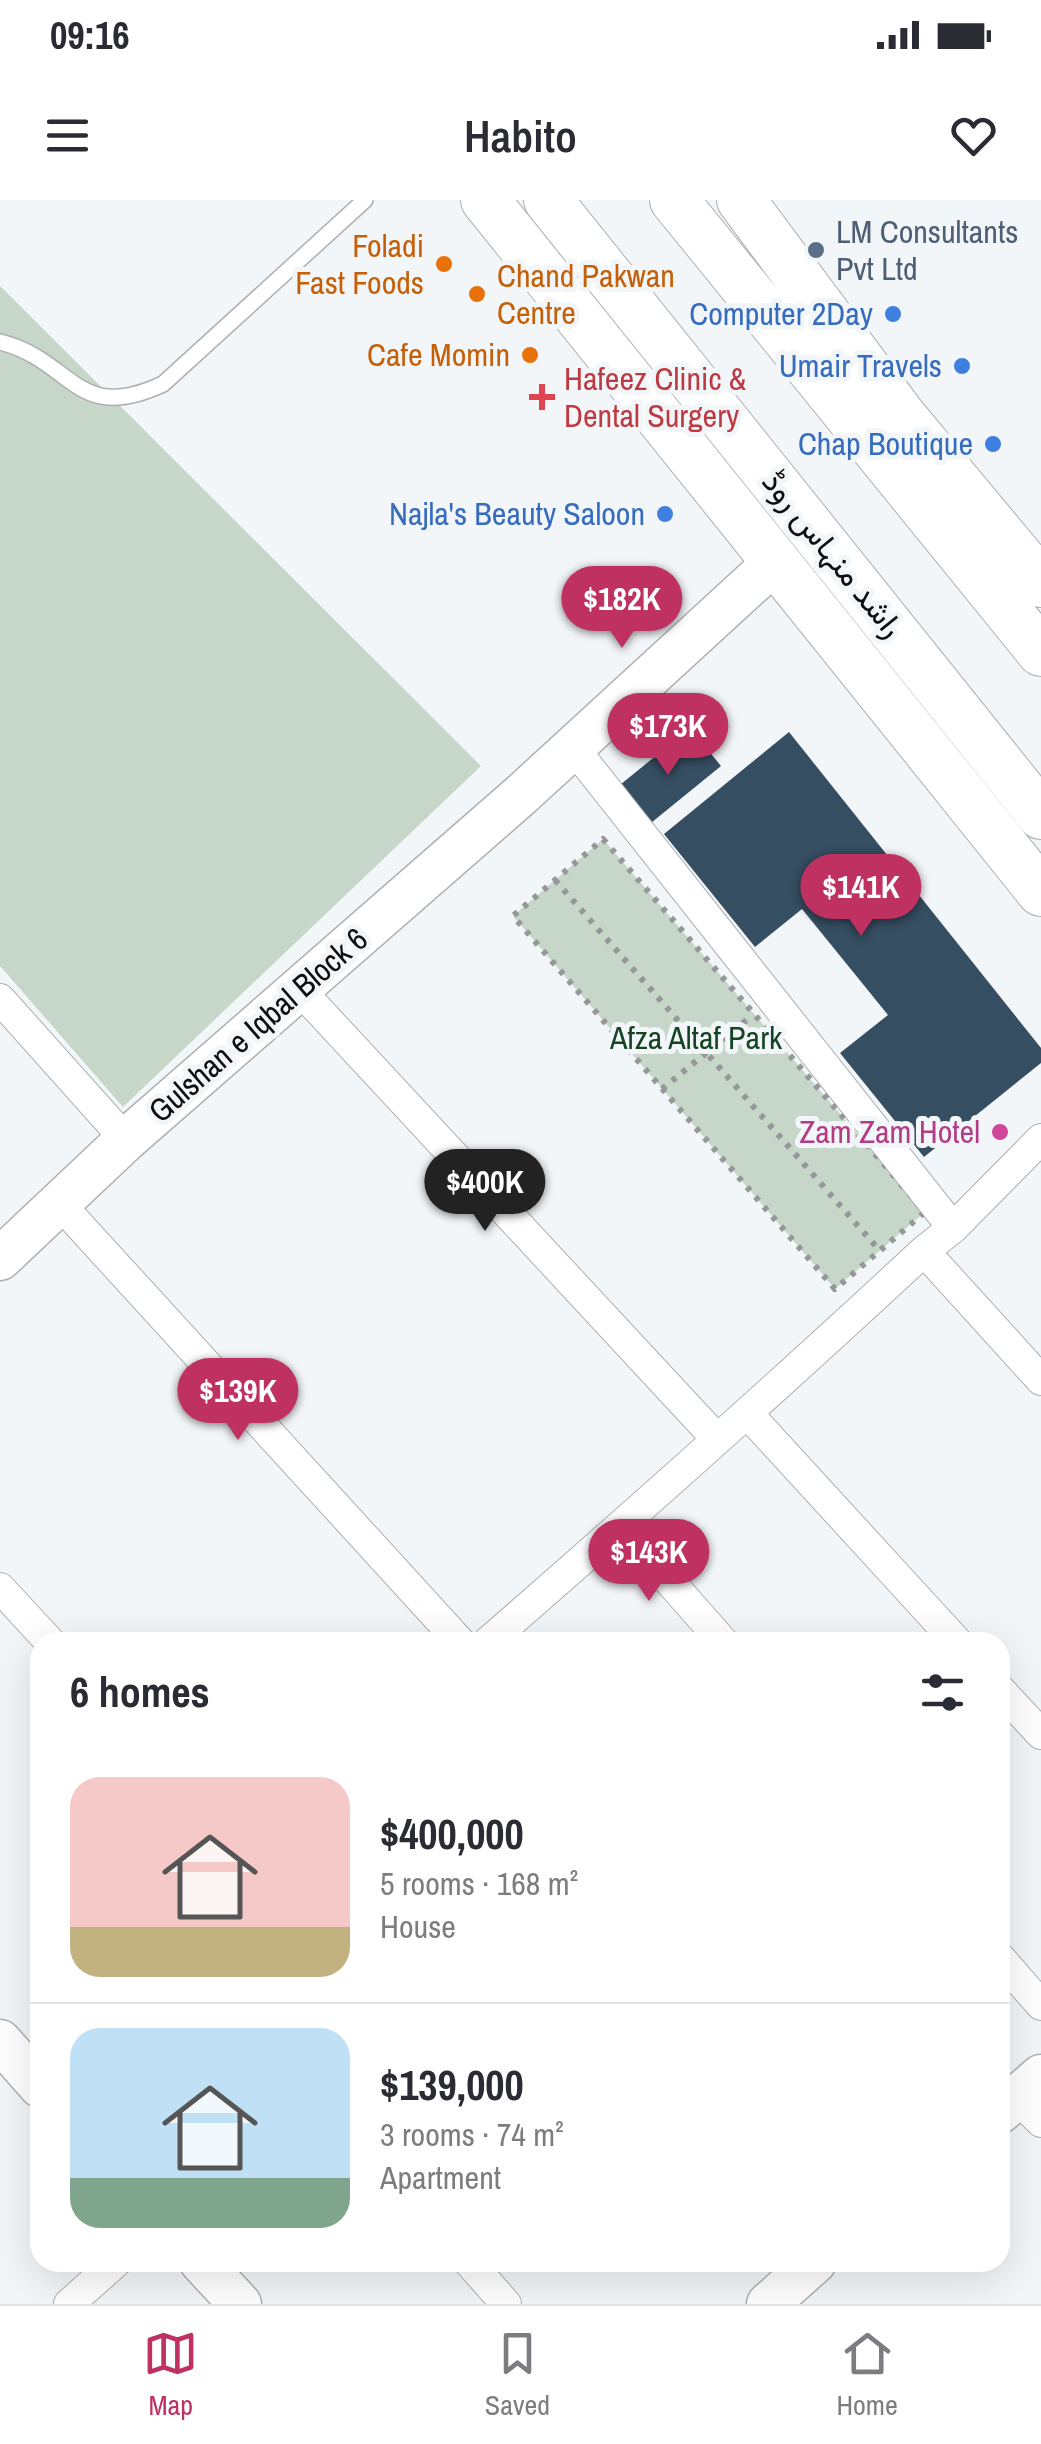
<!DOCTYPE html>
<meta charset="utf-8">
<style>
:root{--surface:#fff;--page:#f2f2f3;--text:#2b2b33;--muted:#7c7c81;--line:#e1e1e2;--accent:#bf3160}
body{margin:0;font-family:"Archivo Narrow",Vazirmatn,sans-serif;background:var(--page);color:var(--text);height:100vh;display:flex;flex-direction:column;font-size:38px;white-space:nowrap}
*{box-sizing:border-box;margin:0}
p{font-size:32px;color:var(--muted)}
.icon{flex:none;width:55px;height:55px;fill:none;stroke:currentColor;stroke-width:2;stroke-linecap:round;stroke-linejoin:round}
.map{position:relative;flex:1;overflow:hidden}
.details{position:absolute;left:30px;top:1432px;width:980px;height:640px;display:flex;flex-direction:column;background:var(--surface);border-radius:30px;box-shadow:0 10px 40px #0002}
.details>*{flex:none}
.price{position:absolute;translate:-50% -85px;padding:0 22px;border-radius:35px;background:var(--accent);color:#fff;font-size:32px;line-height:65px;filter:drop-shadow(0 2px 5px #0008)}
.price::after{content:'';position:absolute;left:50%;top:60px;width:30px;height:22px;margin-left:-15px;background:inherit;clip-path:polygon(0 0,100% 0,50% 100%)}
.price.on{background:#222;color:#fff}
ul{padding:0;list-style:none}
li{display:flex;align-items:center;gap:30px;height:250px;padding:0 40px}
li+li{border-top:2px solid var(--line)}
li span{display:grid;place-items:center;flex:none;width:280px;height:200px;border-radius:30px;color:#555}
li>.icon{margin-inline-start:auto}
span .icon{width:120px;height:120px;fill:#fffc;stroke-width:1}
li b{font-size:42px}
h2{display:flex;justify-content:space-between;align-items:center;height:120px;padding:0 40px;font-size:42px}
.status{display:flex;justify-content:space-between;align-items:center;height:70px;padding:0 50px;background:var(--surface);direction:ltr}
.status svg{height:28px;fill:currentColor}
header{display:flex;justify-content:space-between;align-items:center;height:130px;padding:0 40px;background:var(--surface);font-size:45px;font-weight:600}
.menu{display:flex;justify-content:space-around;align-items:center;height:140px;border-top:2px solid var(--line);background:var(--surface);font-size:28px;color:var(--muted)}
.menu a{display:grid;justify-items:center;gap:5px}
.menu .on{color:var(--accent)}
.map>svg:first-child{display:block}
.green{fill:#c6d7c9}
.building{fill:#364e62}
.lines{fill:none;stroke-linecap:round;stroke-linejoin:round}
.lane-casing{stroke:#adb0b3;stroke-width:18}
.street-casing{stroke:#adb0b3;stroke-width:32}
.secondary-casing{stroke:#adb0b3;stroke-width:45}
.primary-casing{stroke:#adb0b3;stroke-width:50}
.path{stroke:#959799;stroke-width:6;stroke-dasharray:5 8;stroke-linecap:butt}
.lane{stroke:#fff;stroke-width:15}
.street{stroke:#fff;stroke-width:30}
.secondary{stroke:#fff;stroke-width:42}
.primary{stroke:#fff;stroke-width:48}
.service-dot{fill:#5c6f8a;stroke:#f3f6f9;stroke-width:4}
.food-dot{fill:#e8710a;stroke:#f3f6f9;stroke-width:4}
.shop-dot{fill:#3f7fe0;stroke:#f3f6f9;stroke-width:4}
.health-dot{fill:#e0444e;stroke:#f3f6f9;stroke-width:4}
.hotel-dot{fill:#d1479c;stroke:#f3f6f9;stroke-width:4}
.labels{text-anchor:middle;stroke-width:10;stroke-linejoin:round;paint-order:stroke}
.service-label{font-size:32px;fill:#4e5e75;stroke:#f3f6f9;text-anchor:start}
.food-label{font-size:32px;fill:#c56008;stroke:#f3f6f9;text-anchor:end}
.shop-label{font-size:32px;fill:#366cbe;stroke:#f3f6f9;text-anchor:end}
.health-label{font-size:32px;fill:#be3a42;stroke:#f3f6f9;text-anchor:start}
.street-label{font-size:32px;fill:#0d0e0f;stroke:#f3f6f9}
.park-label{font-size:32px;fill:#154425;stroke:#f3f6f9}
.hotel-label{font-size:32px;fill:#b23c85;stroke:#f3f6f9;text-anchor:end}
</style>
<div class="status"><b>09:16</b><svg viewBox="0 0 49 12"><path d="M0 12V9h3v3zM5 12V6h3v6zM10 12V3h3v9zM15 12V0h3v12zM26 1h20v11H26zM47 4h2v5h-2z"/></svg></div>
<header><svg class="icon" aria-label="menu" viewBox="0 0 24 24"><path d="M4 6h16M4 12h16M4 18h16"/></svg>Habito<svg class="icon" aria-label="heart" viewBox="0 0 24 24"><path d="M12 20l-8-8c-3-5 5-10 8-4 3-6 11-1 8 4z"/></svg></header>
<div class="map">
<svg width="1041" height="2104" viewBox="0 0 1041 2104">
<rect width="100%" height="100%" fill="#f3f6f9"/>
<path class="green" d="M0,86L481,566L123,907L0,766Z
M603,639L925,1012L835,1089L513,716Z"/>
<path class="building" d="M690,528L721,566L646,627L615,589Z
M789,532L1041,848V863L924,957L840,853L888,815L802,709L755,747L664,634Z"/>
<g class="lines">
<defs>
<path id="lane" d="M0,142C73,160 75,225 163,184L365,0"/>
<path id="street" d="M572,546L953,1028
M299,789L716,1238
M0,799L126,940
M60,1004L460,1442
M924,1051L1041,1180
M748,1214L957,1442
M621,1326L723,1442
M0,1388L50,1442
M488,1442C635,1314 781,1184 924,1051L953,1028L1041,939
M1000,1490L1041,1534
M1000,1758L1041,1805
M1017,1898L1041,1922
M469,2062L506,2104
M69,2104L116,2062"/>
<path id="secondary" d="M0,1059L126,940L521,595L775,362
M0,1841L40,1886
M1000,1912L1041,1876
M201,2062L240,2104
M768,2104L815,2062"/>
<path id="primary" d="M485,0L1041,692
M548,0L1041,615
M674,0L1041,452
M741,0L901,215L1041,383"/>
</defs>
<use href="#lane" class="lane-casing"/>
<use href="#street" class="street-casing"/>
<use href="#secondary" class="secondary-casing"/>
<use href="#primary" class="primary-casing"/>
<path class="path" d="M603,639L925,1012L835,1089L513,716Z
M555,680L880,1051
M662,889L749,818"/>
<use href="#lane" class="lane"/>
<use href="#street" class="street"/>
<use href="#secondary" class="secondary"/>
<use href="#primary" class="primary"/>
</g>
<circle class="service-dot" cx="816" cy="50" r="10"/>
<g class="food-dot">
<circle cx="444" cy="64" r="10"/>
<circle cx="477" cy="94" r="10"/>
<circle cx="530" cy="155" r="10"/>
</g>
<g class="shop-dot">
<circle cx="893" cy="114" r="10"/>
<circle cx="962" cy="166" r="10"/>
<circle cx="993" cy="244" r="10"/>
<circle cx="665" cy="314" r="10"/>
</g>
<path class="health-dot" d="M537 182h10v10h10v10h-10v10h-10v-10h-10v-10h10z"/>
<circle class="hotel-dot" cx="1000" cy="932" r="10"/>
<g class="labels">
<g class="service-label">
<text x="836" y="43">LM Consultants<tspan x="836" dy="37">Pvt Ltd</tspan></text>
</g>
<g class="food-label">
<text x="424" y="57">Foladi<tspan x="424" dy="37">Fast Foods</tspan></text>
<text x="497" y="87" text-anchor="start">Chand Pakwan<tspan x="497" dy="37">Centre</tspan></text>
<text x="510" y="166">Cafe Momin</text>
</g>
<g class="shop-label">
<text x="873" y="125">Computer 2Day</text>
<text x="942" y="177">Umair Travels</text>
<text x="973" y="255">Chap Boutique</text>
<text x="645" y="325">Najla's Beauty Saloon</text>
</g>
<g class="health-label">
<text x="564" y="190">Hafeez Clinic &amp;<tspan x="564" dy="37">Dental Surgery</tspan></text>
</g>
<g class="street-label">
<text transform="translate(833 354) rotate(51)" y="11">راشد منہاس روڈ</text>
<text transform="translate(258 825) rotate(-41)" y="11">Gulshan e Iqbal Block 6</text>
</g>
<g class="park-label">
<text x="696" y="849">Afza Altaf Park</text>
</g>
<g class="hotel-label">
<text x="980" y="943">Zam Zam Hotel</text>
</g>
</g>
</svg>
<b class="price" style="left:622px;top:451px">$182K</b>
<b class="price" style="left:668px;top:578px">$173K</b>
<b class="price" style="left:861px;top:739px">$141K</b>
<b class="price on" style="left:485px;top:1034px">$400K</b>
<b class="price" style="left:238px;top:1243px">$139K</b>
<b class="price" style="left:649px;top:1404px">$143K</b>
<section class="details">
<h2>6 homes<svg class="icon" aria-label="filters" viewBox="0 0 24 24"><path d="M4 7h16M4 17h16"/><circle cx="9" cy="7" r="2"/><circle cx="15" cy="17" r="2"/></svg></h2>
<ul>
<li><span style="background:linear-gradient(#f6c9c9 75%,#c2b280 0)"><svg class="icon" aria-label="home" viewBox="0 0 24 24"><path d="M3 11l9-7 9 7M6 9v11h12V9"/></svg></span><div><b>$400,000</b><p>5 rooms · 168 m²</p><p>House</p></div></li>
<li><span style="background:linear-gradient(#bfe0f5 75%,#7fa58c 0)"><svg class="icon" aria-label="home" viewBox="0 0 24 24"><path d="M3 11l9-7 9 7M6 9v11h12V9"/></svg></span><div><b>$139,000</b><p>3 rooms · 74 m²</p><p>Apartment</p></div></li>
</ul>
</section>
</div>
<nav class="menu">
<a class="on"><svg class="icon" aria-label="map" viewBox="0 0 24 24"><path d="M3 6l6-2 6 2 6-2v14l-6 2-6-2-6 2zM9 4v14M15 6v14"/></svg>Map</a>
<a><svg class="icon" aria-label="saved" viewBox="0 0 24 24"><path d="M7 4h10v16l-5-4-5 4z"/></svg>Saved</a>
<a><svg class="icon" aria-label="home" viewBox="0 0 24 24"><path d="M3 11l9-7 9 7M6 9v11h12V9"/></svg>Home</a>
</nav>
